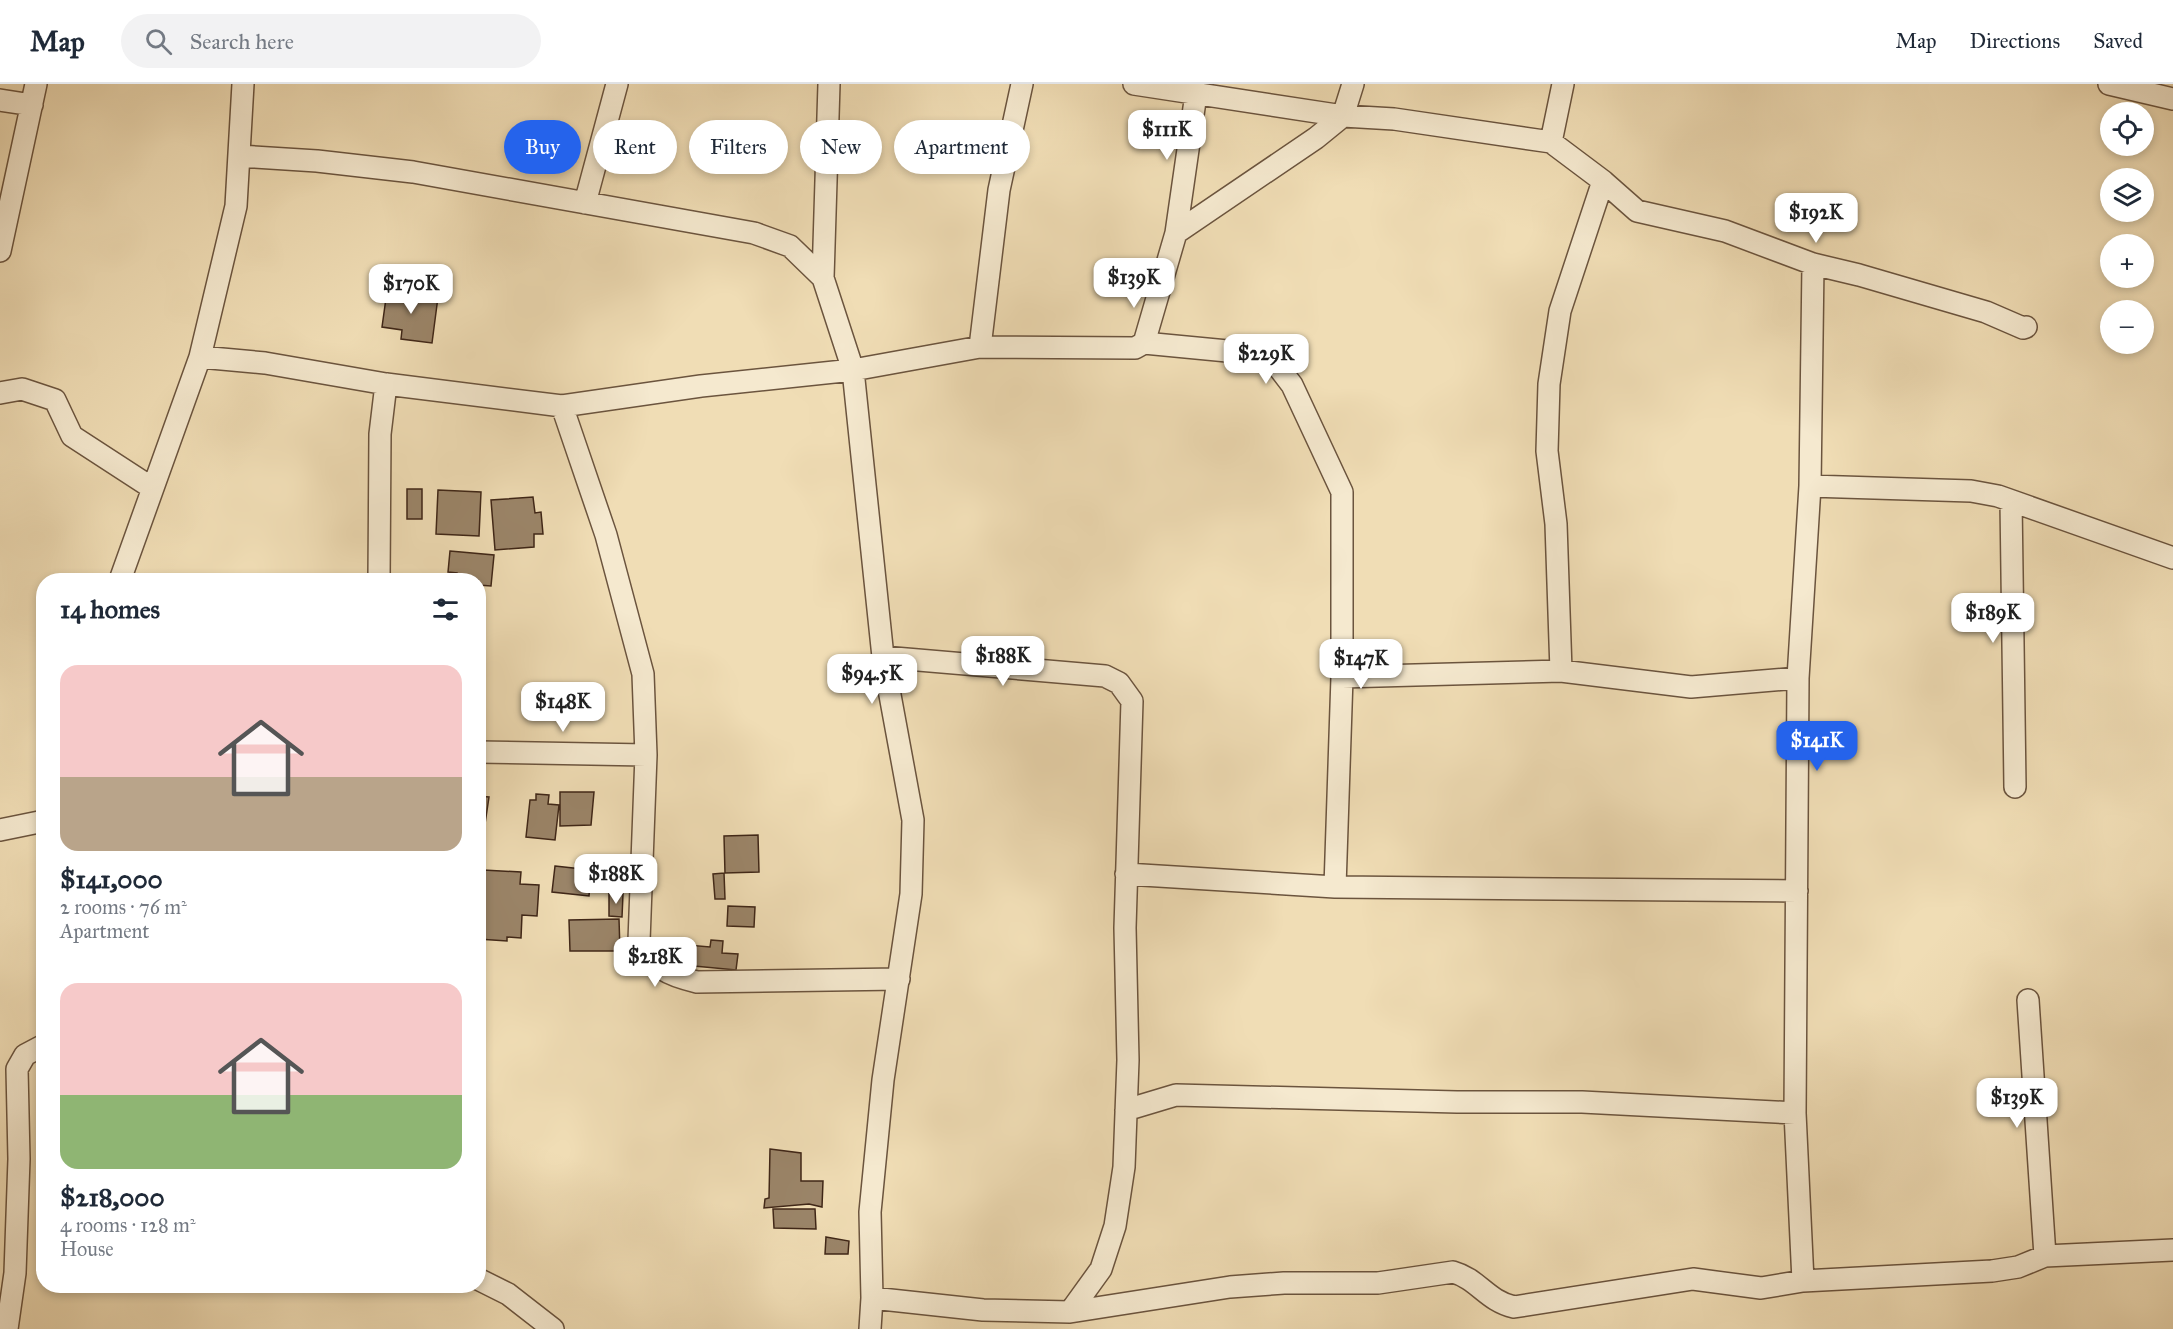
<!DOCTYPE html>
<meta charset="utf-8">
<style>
:root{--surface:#fff;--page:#f2f2f3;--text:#1f2937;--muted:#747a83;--line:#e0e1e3;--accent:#2563eb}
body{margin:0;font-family:"IM FELL Great Primer",serif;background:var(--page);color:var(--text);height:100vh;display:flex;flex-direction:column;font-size:22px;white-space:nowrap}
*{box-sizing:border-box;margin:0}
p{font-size:20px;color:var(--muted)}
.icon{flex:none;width:33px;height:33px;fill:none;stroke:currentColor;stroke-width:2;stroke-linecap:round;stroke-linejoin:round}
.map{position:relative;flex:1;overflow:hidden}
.details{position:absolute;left:36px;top:489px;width:450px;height:720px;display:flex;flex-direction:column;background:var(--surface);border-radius:24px;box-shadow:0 3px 9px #0003}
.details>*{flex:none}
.banner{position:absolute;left:504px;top:36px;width:570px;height:54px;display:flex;gap:12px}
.buttons{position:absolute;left:2100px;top:18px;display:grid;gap:12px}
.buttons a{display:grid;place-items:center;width:54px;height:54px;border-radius:50%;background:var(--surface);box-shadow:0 3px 9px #0003;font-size:30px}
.price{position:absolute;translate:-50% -51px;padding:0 14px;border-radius:12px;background:#fff;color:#222;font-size:20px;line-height:39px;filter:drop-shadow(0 2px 3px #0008)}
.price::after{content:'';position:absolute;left:50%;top:36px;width:18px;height:14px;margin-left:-9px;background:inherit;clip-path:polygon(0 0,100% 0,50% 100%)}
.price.current{background:var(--accent);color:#fff}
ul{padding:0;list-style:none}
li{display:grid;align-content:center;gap:12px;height:318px;padding:0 24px}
li span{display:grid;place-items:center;height:186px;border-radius:18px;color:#555}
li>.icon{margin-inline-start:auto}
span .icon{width:108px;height:108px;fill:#fffc;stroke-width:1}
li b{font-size:26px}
h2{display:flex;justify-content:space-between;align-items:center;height:72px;padding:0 24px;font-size:26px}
.pill{padding:0 21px;border-radius:27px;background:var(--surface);box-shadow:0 3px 9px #0003;font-size:21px;line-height:54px}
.pill.current{background:var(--accent);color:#fff}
header{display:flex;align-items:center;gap:36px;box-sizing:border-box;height:84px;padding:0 30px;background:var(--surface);border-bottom:2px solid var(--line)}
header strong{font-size:28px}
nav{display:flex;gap:33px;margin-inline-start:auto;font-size:21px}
.search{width:420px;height:54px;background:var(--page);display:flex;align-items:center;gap:15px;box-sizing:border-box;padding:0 21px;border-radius:33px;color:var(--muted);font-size:22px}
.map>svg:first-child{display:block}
.building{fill:#9b8569;stroke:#3f2617;stroke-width:1.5}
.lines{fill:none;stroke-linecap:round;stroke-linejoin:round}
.minor-casing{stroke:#6b543e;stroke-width:24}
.minor{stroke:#f5e9cf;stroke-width:21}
</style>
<header>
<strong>Map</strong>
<div class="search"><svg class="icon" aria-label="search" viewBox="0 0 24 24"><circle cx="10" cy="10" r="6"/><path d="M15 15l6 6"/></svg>Search here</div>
<nav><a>Map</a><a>Directions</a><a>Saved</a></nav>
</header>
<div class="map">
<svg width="2173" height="1245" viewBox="0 0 2173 1245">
<rect width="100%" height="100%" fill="#f0ddb5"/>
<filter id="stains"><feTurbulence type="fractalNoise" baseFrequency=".00333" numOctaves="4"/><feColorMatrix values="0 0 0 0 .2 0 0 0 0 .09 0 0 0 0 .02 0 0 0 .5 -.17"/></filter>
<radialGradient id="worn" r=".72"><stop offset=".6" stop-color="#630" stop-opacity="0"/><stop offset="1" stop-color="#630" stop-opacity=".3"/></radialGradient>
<path class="building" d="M387,207L438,213L432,259L401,255L402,246L382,243Z
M407,405H422V435H407Z
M438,406L481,408L479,452L436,450Z
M533,413L535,429L541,428L543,450H534V463L495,466L491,416Z
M450,467L494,471L491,502L478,501V496H456L457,489L448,488Z
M560,708H594L591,741L560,742Z
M536,710L549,711L548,720L559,721L555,756L526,753L530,716H536Z
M478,712L489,713L478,787Z
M758,751L759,788L725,789L724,752Z
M555,782L600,787L598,801L590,800L589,812L552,808Z
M483,786L521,788L520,800L539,801L537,832L522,831L521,854L507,853V857L478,855Z
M724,789L725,815H715L713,790Z
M609,809L623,810L622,833L609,832Z
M728,822L755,823L754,843L727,842Z
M619,835L620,867H570L569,836Z
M711,856L723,857L722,869L738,870L736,886L673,880L676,860L710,863Z
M770,1065L801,1069V1097H823L822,1123L809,1120L764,1124L765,1115L769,1114Z
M773,1125H815L816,1145L774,1144Z
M826,1153L849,1157L848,1170H825Z"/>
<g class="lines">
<defs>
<path id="minor" d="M829,0L823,194L853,286L883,573L913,736L911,810L883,996L870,1128L872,1214L870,1245
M1134,0L1343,32L1394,35L1551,58L1563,0
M2109,0L2173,15
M0,16L32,21
M1551,58L1603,97L1560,227L1549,300L1547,367L1556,440L1561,587
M239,72L317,77L413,88L754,149L790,162L823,194
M1603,97L1637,127L1725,147L1813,180L1859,191L1986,228L2023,244L2026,243
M585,119L617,0
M1176,149L1196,10
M0,167L36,0
M1144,259L1269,271L1292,301L1342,408V593L1335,803
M980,263L999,106L1022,0
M200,273L265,279L386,300L562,322L701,302L853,286L980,263L1135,264L1144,259L1176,149L1316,54L1343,32L1353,0
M0,309L22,305L55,316L72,352L152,404
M562,322L606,451L643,590L646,671L639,857C655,885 667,891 697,898L899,895
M1810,402L1971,407L1998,412L2173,474
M2011,417L2015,703
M120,496L200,273L236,122L243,0
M379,496L380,350L386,300
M883,573L1105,592L1119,599L1132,617L1125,844L1128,976L1124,1083L1115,1142L1101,1185L1070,1228
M1342,593L1561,587L1691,603L1798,594
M478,668L646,671
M0,746L44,737
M1126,790L1335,803L1797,807
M2028,916L2045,1172
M1126,1026L1176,1011L1457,1018H1582L1795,1029
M478,1195L508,1210L553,1245
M1803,1197L1795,1029L1798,594L1810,402L1813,180
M872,1214L983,1226L1070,1228L1230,1203L1284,1199H1378L1453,1188C1478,1195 1487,1217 1514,1223L1693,1195L1761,1204L1803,1197L1992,1187L2018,1183L2045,1172L2173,1166
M7,1245L15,1189L19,1075L17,985L25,971L44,961"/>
</defs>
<use href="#minor" class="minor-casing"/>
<use href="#minor" class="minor"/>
</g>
<rect width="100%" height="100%" filter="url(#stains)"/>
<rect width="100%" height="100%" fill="url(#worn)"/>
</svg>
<div class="buttons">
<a><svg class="icon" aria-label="locate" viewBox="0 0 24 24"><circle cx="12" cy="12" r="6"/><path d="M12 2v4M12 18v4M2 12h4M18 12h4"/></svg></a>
<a><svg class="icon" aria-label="layers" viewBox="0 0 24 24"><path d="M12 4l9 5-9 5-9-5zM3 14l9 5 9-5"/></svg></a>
<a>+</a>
<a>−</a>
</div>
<b class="price" style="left:1167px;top:77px">$111K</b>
<b class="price" style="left:1816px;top:160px">$192K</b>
<b class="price" style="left:1134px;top:225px">$139K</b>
<b class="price" style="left:411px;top:231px">$170K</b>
<b class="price" style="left:1266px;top:301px">$229K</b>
<b class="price" style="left:1993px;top:560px">$189K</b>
<b class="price" style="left:1003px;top:603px">$188K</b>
<b class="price" style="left:1361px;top:606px">$147K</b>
<b class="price" style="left:872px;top:621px">$94.5K</b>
<b class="price" style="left:563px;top:649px">$148K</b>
<b class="price current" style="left:1817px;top:688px">$141K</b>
<b class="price" style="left:616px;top:821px">$188K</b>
<b class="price" style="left:655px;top:904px">$218K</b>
<b class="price" style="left:2017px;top:1045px">$139K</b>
<div class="banner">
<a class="pill current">Buy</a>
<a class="pill">Rent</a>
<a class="pill">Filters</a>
<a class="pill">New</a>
<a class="pill">Apartment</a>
</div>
<section class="details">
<h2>14 homes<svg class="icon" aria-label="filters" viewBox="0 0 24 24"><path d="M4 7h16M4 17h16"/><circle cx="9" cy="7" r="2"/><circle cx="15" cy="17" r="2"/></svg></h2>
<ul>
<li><span style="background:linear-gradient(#f6c9c9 60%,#b9a48a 0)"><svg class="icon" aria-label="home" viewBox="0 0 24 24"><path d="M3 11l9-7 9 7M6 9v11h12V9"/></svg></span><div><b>$141,000</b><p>2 rooms · 76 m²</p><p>Apartment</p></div></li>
<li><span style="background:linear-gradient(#f6c9c9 60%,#8fb573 0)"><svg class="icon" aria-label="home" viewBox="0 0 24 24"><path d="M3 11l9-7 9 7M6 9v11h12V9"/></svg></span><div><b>$218,000</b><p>4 rooms · 128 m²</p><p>House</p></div></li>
</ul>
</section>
</div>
